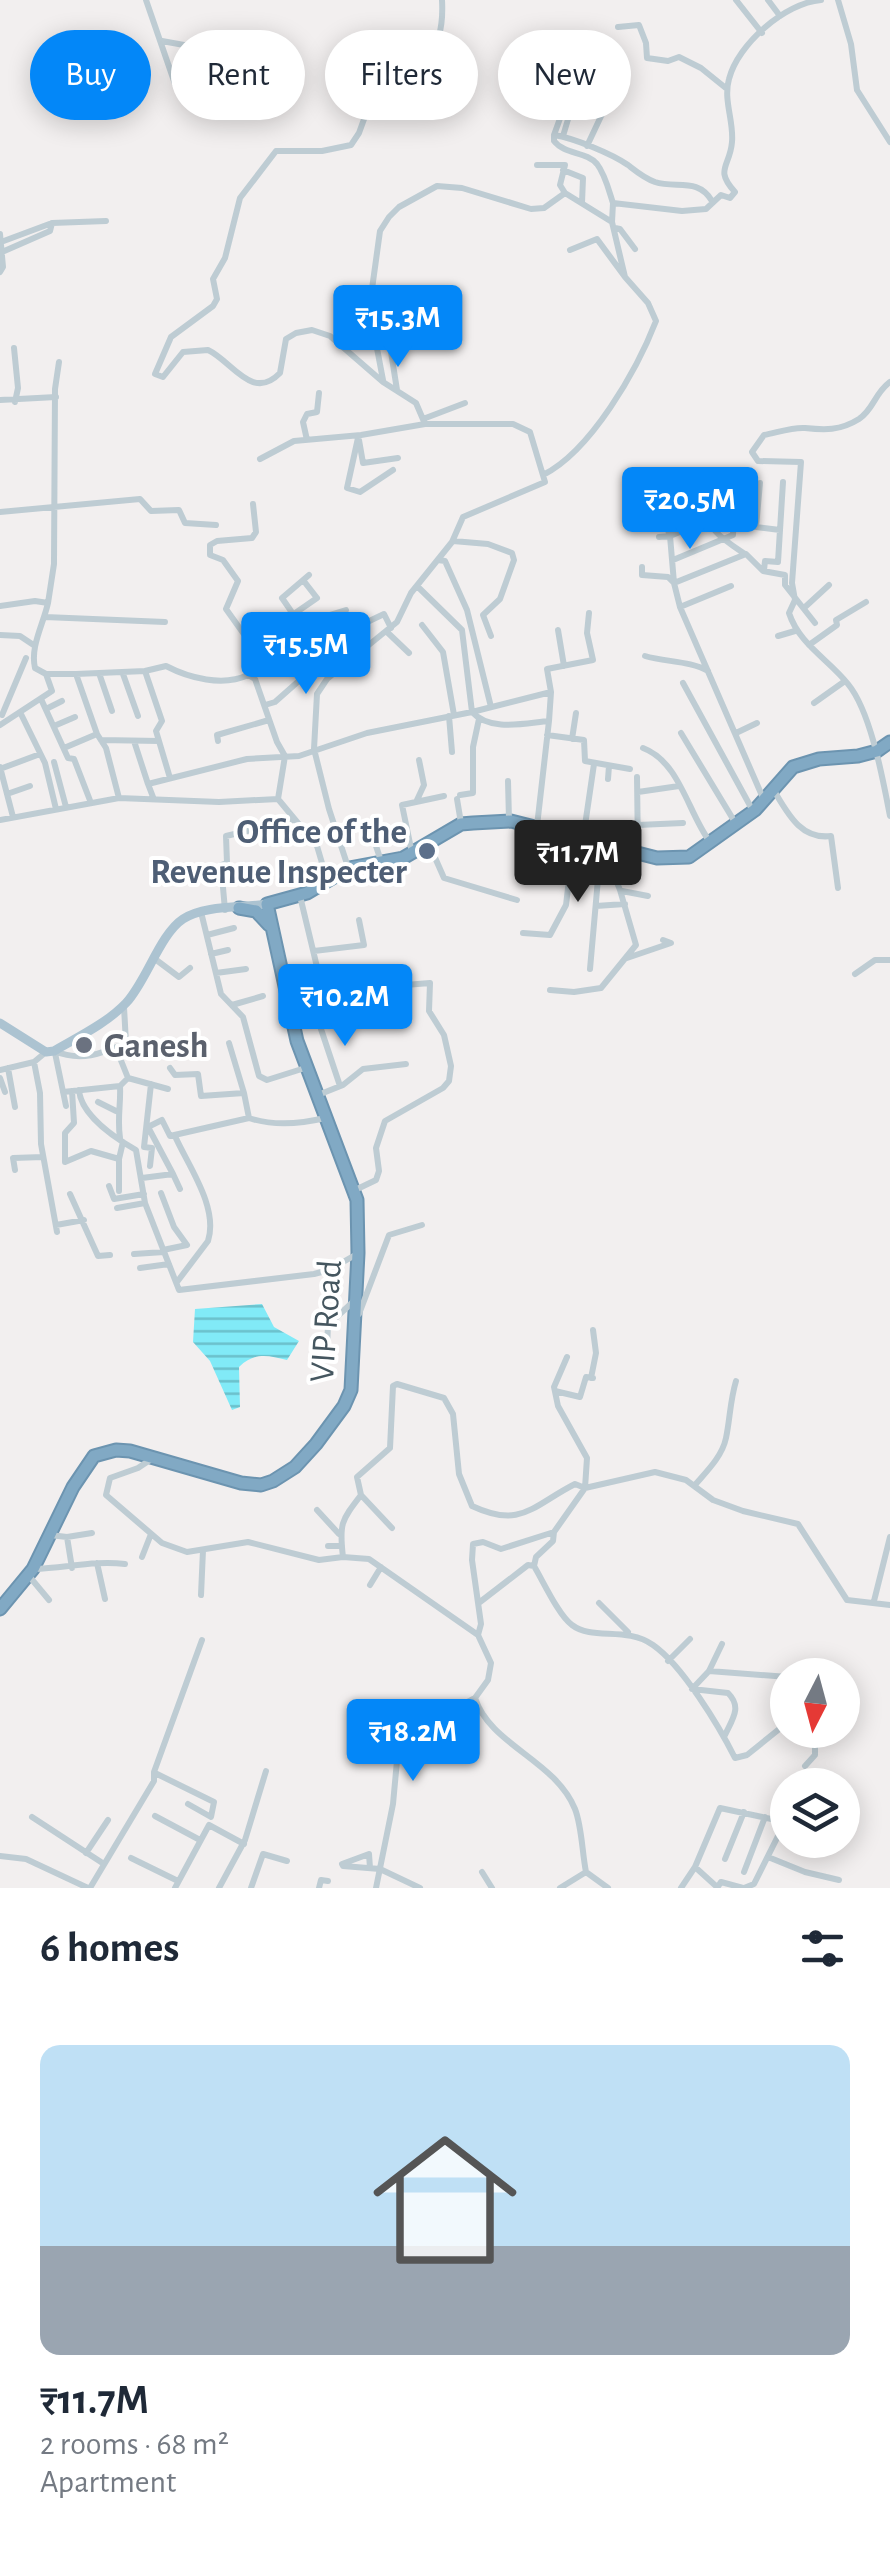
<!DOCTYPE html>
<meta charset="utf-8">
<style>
:root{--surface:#fff;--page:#f6f6f7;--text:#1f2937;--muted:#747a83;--accent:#0387f8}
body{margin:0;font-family:"Alegreya Sans",sans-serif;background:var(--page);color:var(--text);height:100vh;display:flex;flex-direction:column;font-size:38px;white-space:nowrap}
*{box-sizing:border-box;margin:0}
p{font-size:32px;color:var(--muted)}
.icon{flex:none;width:55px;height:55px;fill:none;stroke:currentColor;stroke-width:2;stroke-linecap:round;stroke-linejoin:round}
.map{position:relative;height:1888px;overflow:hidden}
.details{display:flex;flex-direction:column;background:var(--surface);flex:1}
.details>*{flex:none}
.hud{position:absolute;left:30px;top:30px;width:830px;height:90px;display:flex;gap:20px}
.needle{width:65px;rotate:186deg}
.tools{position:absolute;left:770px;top:1658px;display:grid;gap:20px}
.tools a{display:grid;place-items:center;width:90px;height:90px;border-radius:50%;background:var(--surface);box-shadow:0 5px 25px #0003;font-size:50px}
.price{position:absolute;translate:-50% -85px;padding:0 22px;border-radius:10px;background:var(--accent);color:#fff;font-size:32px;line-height:65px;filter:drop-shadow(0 2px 5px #0008)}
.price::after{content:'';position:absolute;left:50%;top:60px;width:30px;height:22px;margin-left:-15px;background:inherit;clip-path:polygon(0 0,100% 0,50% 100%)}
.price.active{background:#222;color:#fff}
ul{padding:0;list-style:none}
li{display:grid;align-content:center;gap:20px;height:530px;padding:0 40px}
li span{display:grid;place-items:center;height:310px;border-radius:20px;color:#555}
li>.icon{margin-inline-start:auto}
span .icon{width:180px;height:180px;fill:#fffc;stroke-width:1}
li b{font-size:42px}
h2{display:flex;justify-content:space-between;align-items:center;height:120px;padding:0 40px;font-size:42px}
.pill{padding:0 35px;border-radius:45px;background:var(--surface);box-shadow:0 5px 25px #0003;font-size:35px;line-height:90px}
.pill.active{background:var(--accent);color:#fff}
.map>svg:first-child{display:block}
.water{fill:url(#water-rules)}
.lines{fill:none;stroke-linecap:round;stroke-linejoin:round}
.highway-casing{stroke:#6c94b0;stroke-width:15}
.minor{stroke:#beccd3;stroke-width:6}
.major{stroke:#acc3d1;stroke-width:9}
.highway{stroke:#81a9c4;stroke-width:11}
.service-dot{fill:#5c6f8a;stroke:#fff;stroke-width:4}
.worship-dot{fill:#6b7280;stroke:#fff;stroke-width:4}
.labels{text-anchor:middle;stroke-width:8;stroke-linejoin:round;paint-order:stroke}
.service-label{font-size:35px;font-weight:bold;fill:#4e5e75;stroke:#fff;text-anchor:end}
.worship-label{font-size:35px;font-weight:bold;fill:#5b616d;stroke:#fff;text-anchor:start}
.street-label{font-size:35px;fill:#45565f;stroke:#fff}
</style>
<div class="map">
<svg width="890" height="1888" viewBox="0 0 890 1888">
<defs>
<pattern id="water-rules" width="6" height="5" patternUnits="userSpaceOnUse" patternTransform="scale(2.5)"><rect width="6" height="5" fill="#81eaf7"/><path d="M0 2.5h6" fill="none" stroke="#6bc0cb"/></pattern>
</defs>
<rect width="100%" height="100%" fill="#f2efef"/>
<path class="water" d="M262,1304L274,1327L299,1341L287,1360C267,1355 255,1352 239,1367L240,1407L232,1410L210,1361L193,1342L195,1309Z"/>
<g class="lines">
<defs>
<path id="highway" d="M239,908L256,911L269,925
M0,1609L33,1569L73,1487L94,1456L116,1450L130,1451L241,1483L261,1485L273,1481L295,1467L316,1444L344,1406L351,1390L358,1253L357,1200L297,1041L267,904L307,893L349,868L403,858L461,824L473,823L511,821L657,858L689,857L755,810L793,767L819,759L858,756L877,751L890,742"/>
</defs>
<use href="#highway" class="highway-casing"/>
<path class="minor" d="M146,0L175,84
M736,0L762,33
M768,0L780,16
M838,0L851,44L857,90L890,142
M618,27L639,25L646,43L647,58L668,61L679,57L701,68L727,89
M162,41L184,45L189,53
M554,135L562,113L569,116L563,136
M587,146L603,112
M537,165H565L560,185L565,193
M563,170L583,178L582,203
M613,203C609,191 605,174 597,164C586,151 565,155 554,141V135C574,138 612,154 628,165C637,172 644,178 655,182C676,189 698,177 712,201
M615,228L620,229L635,249
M0,234L3,267L0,272
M1,242L52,223L106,221
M570,250L597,239L625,277L612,222
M2,252L50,231L52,223
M14,348L18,388L15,402
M391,352L397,390
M383,380L372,322V289L380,231L389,217L399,207L437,186L462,188L531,209L544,208L565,193L612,222L613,203L682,211L706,209L721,195L730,198L735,192C714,169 730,167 732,142C734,121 723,100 729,79C738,44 785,3 821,0
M890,382C874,394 874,409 859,419C840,431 824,430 805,428C792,427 776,433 764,435L752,452L758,461L801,462L792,583L795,600L789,613C799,644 828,659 848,684C871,712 883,780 890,816
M0,400L56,397
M423,419L465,403
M358,438L347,488L360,492L393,470
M307,440L303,422L307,414L317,412L319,393
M359,440L363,463L398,458
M260,459L294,441L361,435L425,424
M543,475C591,451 637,370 656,321L648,303L625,277
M722,479L716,492L706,501C703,528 724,540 745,554
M760,483L756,527L780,530
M253,504L256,532L252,538L217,541L210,545V555L223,560L238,581L226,609L251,644L248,675L255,679L277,742L285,756L278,799L317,846L327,880
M0,512L140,499L151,511L179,510L185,523L216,525
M659,537L670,536L664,519
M453,541L488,544L512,553L514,560L500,599L483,615L491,636
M438,560L445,561L467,610L491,707
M673,560L733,535L735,490
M642,567V575L668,577L674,583
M764,570L765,561L778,562L783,482
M674,583L670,536L694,526L719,523
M417,586L462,630L472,712L551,692L549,721
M731,586L680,607L763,798
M48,603L54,564L55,389L59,362
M0,606L35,601L48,603C43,625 30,647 35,668L46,674
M680,607L674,583L746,554L763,571L785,575V585L815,623
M804,608L829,585
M346,610L313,620L317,646L384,614L391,628
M291,616L317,598L303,580
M45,617L165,622
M422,625L443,652L454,715
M558,630L564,666
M349,631L358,655
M387,632L409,653
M0,635L20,636L35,646
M778,636L795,631
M809,645L837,625L836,620L866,602
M645,656C665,662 691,661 708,671
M250,660C262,641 268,626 289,617L291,611L282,598L309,575
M123,674L138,716
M683,683L753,811
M551,692L547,669L593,660L587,633L589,613
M41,699L68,758L74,759L91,803
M814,703L845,681
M265,705L275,702L301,679L296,664
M46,709L62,701
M112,711L99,673L145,671
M20,712L45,763L56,809
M2,715L26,658
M449,716L452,752
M0,725L52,691L46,674H76
M54,726L75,717
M681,733L736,824
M736,733L757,723
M97,734L106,748L119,798
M547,735L584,740L585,761L630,769
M572,739L576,713
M101,740L159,741
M134,741L148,784
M218,741L217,735L269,720
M64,748L97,734L76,674L99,673
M643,748C680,762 688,813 710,842
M54,762L66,807
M0,767L13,817
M0,769L40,754
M637,777L638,853
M170,778L156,731L162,721L145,671L166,666C189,678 223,687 248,675
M608,779L609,766
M508,781L509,820
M773,789C787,812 800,840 831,836L838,888
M638,792L679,786
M7,794L30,786
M460,795L473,793V747L479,719
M153,797L148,784L247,759L299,756L367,733L472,712C490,732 525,723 549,721L537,826
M457,799L461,823
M417,800L424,785L419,760
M0,820L119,798L219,802L278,799
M638,825L683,823
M372,834L381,861
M583,839L594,764
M429,844L444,878L517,900
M412,853L402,805L444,796
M547,861L555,856L560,834
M348,867L329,809L314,749L317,694L327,679L397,622L411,593L452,542L463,517L545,482L530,432L513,424H425L416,403L383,382L330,336L312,330L296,333L286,339L280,373C252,402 232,361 208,350L183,352L163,377L155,374L171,337L213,306L217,299L213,279L225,258L240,198L276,151H322L351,145L359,133L376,86C424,74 445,51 442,0
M622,891L648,896
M300,896L317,967L329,999L379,993L393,986L430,983L429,1011L444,1035L451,1066L449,1081L443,1088L385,1121L376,1148L379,1171L376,1180L353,1191
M596,906L625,904
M225,910L221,865L227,863L226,836L293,820
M201,912L221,994L243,1017L259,1076L267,1080L305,1068
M523,933L550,935L566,905L574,838
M207,935L234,928
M314,951L364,945L359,920
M211,954L228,950
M627,958L671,943L663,940
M155,959L179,977L190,968
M590,969L601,845
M216,973L246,969
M855,974L875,960H890
M550,990L574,992L601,988L636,945L620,890L602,845
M232,1005L263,996
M319,1023L340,1086
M229,1043L244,1093
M116,1048L128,1078L168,1089
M54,1051C81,1062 101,1054 126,1043L124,1007
M55,1053L66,1106
M34,1062L40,1093L41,1144L57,1232
M8,1068L15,1107
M170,1068L175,1075L198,1074L201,1096L244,1093L249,1118
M0,1070L34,1062L46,1052
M0,1078L5,1092
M79,1090C81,1115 115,1138 136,1150L145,1203L179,1290L314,1274L329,1270L357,1254
M72,1091L74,1123L65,1133V1162L91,1151L119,1159
M63,1092L120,1086
M318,1095L343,1085L363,1069L406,1064
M98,1102L116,1111
M148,1127L162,1120L170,1136L249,1118C273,1126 300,1124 325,1118
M148,1127L173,1174
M175,1136C187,1164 219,1207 208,1241L177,1282
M120,1138C117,1118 121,1105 120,1086L128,1078
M150,1166L152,1148L144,1147L151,1084
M15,1170L13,1158L43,1157
M142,1178L173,1174L180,1189
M109,1186L114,1199L144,1194
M119,1191V1159L123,1142
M161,1193L174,1227L187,1245L163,1250
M70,1194L98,1256L110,1255
M117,1208L145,1203
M56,1225L84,1220
M134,1254L164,1252
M140,1268L169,1264
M359,1314L389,1235L422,1225
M327,1349L328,1325L355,1300
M567,1357L554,1387L558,1406L587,1458L585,1488L554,1532L553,1541L536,1557L534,1566C543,1581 559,1616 572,1625C593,1641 626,1626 653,1645C682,1665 719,1726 735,1758L747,1755L788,1722
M591,1378L596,1353L593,1330
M555,1391L580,1397L586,1377L593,1378
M153,1458L138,1468L110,1478L106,1495L162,1543L187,1552L248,1542L319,1560L343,1557L369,1559L478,1635L491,1663L488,1680L475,1698C490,1745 555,1760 575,1809C582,1827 582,1852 586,1872L608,1888
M694,1486C706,1472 722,1457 726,1438C730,1419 730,1401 736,1381
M361,1495L392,1528
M317,1510L339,1534
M50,1535L67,1537L92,1533
M67,1537L72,1568
M328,1546H342
M142,1557L151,1534
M343,1557C339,1524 341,1521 361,1495L357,1477L390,1448L393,1386L397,1384L444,1398L453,1414L459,1474L472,1506C521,1529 532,1506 575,1484L585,1488L655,1472L686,1480L713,1500L743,1511L798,1524L847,1600L890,1605
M97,1563L105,1599
M34,1569C65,1568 96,1560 125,1564
M29,1576L49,1600
M370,1585L381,1567
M201,1595L203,1550
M874,1601L890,1537
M480,1602L528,1565L534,1566
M599,1603L628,1632
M478,1635L481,1624L472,1560L473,1544L483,1542L501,1549L554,1532
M722,1644L709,1671L692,1689L728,1693C742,1707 733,1718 725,1735
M668,1661L690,1639
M709,1671L788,1677
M801,1730L815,1746V1755L805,1766
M155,1773L214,1802L211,1817L188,1804
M155,1816L200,1840
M32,1817L104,1864
M86,1853L108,1820
M0,1856L26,1859L88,1888
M768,1857L805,1872L839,1880
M131,1858L178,1881
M725,1859L744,1812
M695,1867L717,1887
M370,1868L369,1854L342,1864L343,1866L380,1869L420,1888
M482,1872L492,1888
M744,1872L765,1817
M90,1888L154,1781V1772L202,1640
M175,1888L209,1825L244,1844
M219,1888L245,1840L266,1771
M251,1888L263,1854L287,1861
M319,1888L321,1880L328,1881
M376,1888L393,1804L399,1739L475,1698
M560,1888L586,1872
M681,1888L695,1867L720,1808L776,1820L782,1828L754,1884L744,1888
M717,1888L721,1882L743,1888"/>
<path class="major" d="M0,1023L46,1052L54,1051C78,1037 107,1023 126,1003C146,982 160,934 183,919C205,905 241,908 267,904"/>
<use href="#highway" class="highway"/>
</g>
<circle class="service-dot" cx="427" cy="851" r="10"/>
<circle class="worship-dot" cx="84" cy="1045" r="10"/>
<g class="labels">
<g class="service-label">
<text x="407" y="843">Office of the<tspan x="407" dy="40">Revenue Inspecter</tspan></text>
</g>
<g class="worship-label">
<text x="104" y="1057">Ganesh</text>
</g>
<g class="street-label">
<text transform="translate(325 1321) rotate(-86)" y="12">VIP Road</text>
</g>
</g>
</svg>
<div class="tools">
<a><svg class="needle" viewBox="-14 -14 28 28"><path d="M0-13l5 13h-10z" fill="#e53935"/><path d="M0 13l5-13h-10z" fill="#747a83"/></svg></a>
<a><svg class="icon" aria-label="layers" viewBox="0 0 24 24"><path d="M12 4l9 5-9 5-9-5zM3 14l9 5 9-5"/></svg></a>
</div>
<b class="price" style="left:398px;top:370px">₹15.3M</b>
<b class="price" style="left:690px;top:552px">₹20.5M</b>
<b class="price" style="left:306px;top:697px">₹15.5M</b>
<b class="price active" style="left:578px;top:905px">₹11.7M</b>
<b class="price" style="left:345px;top:1049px">₹10.2M</b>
<b class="price" style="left:413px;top:1784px">₹18.2M</b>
<div class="hud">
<a class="pill active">Buy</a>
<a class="pill">Rent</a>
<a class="pill">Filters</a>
<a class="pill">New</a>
</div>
</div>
<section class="details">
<h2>6 homes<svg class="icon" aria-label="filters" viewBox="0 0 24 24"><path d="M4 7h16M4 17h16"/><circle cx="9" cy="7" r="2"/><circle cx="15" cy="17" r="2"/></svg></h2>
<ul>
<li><span style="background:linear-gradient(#bfe0f5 65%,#9aa5b1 0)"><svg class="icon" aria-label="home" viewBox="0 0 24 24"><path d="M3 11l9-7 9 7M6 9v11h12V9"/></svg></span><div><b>₹11.7M</b><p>2 rooms · 68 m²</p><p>Apartment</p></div></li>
</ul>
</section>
